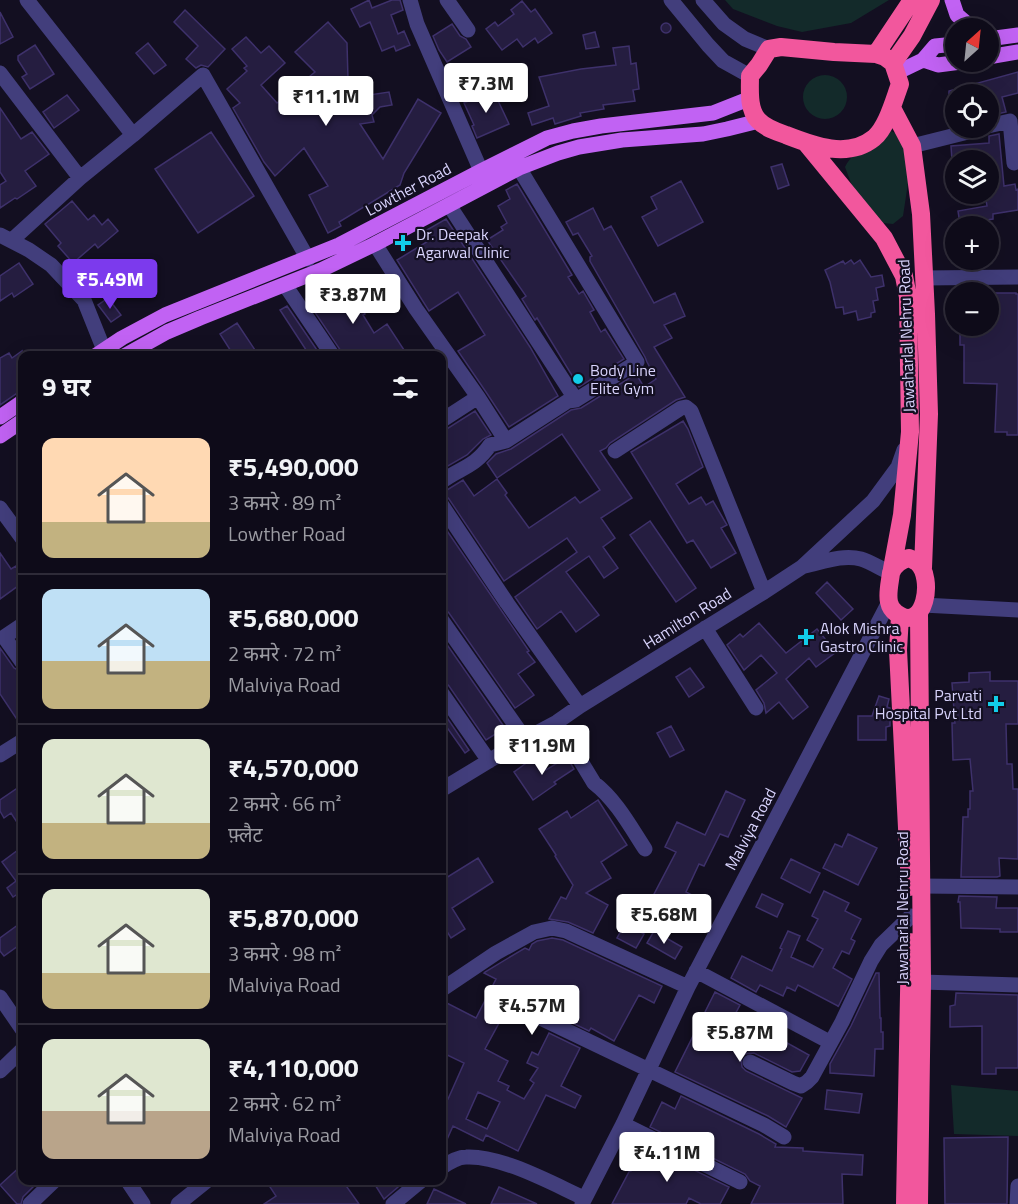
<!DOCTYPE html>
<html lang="hi">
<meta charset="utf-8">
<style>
:root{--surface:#0e0b19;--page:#1c1926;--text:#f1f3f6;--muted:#9b9ba2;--line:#2e2b38;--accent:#7c3aed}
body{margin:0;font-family:"Titillium Web","Noto Sans Devanagari",sans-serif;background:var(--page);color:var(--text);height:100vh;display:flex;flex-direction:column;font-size:22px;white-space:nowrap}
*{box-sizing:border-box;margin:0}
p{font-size:20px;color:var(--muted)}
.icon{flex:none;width:33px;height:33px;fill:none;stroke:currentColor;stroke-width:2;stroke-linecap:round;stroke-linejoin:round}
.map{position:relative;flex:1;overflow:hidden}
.details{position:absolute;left:18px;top:351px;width:428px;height:834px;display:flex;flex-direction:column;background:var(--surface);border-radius:12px;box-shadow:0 6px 24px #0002,0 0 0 2px var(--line)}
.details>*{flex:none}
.needle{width:39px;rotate:27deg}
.buttons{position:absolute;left:945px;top:18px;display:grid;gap:12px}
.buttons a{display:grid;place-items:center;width:54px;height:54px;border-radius:50%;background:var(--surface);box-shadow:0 6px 24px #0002,0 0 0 2px var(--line);font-size:30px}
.price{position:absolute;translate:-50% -51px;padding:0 14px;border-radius:6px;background:#fff;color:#222;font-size:20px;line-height:39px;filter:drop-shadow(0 2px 3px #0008)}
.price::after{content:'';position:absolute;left:50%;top:36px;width:18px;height:14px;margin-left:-9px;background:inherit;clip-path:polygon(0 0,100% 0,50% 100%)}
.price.current{background:var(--accent);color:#fff}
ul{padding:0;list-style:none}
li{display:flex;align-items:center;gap:18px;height:150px;padding:0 24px}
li+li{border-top:2px solid var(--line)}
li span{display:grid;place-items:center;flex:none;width:168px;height:120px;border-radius:12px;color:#555}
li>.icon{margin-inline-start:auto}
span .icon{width:72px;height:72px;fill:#fffc;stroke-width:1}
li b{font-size:26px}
h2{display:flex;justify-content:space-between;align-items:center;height:72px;padding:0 24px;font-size:26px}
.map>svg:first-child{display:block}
.green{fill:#132a2a}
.building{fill:#251d40;stroke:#3e316b;stroke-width:1.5;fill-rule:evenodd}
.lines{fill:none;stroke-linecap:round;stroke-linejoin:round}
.minor{stroke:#423e7c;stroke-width:15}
.major{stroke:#c162f3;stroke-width:15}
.highway{stroke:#f2579d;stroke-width:18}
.poi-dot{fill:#12cce8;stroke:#130f21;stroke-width:2}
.labels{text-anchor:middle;stroke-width:4.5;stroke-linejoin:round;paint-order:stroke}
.street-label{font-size:16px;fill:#d8d3fc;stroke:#130f21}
.poi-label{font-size:16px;fill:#d8d3fc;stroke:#130f21;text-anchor:start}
</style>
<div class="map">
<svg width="1018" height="1204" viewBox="0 0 1018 1204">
<rect width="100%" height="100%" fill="#130f21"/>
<path class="green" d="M725,0H889L851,23L802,32L777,26L733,9Z
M803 97a22 22 0 1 1 44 0a22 22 0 1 1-44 0Z
M891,131L901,136L910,170L903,216L893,224L883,223L854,191L845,167C854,149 875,141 891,131Z
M951,1085L1018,1091V1136L954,1134Z"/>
<path class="building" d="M369,0L372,8L392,0H400L403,10L391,15L398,34L404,31L410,45L396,51L394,46L382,51L370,22L360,27L351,9Z
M522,1L531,12L535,9L552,33L538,43L535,38L523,47L517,39L502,50L486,29L495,22L498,26L514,14L511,10Z
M185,10L225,49L208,67L201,65L196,68L186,59L198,46L174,22Z
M0,12L13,37L0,44Z
M328,22L347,43L348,79L287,101L289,107L389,92L392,105L380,107L372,115L374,122L360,124L383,159L418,99L441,113L404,173L400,185L339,222L341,226L328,233L309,195L328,186L304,148L275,176L264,162L233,108L240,103L227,89L247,71L244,68L247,66L232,49L246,37L261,53L269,46L285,63L261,85L277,103L315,72L295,52Z
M661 28a5 5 0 1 1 10 0a5 5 0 1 1-10 0Z
M452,24L460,36L466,39L471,47L447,62L439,50L433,36Z
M595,32L599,47L586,49L583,35Z
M148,43L166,65L154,74L136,53Z
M35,45L54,74L30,89L22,77L27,74L18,60V56Z
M629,46L631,64L636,63L639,89L633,90L635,101L603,105L604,109L580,113L581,116L555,124L553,118L532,125L528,113L549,106L539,77L581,69L616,65L613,48Z
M1018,72V93L1002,97L1006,112L988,116V94H949V91Z
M493,90L509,124L477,138L472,126L474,125L464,103Z
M67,95L79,110L54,128L43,112Z
M0,108L21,139L32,132L49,154L25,171L36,186L17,199L15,198L0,208V185L6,181L0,172Z
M211,132L254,196L198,233L155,169Z
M999,134L1004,186L1015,184L1016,190L1018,189V210L993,214V219L960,224L958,211L987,206L985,194H988V183H991L989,164L988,160H952L951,146L989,143V136Z
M782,164L789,185L778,189L771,167Z
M681,181L703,222L658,246L642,217L657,209L651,197Z
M517,184L572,275L568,277L579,294L583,291L594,310L590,312L601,332L605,329L624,359L579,387L537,318L535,320L522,299L526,296L487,240L503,230L501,227L507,223L498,206L510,199L506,190Z
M72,201L88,220L94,215L102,225L108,219L118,231L98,248L95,244L73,263L58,246L61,243L45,224Z
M593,208L604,230L611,226L654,303L675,293L685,316L664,325L672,338L654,347L685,397L676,400L610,443L606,448L600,451L632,498L601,518L615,538L603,547L618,568L604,578L589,556L566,572L599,615L576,632L561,611L537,629L515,597L577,552L567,538L504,581L449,499L446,496L441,494V492L447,490L463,480L474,496L497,479L507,493L505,495L529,528L575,497L580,503L600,490L562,434L497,478L487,463L496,454L511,449L571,410L581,408L636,374L644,387L656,379L647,362L645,357L590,261V257L592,256L578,233L573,235L566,222Z
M446,219L530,347L558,396L509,427L486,392L458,351L485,335L458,292L429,311L397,260L430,240L425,231Z
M851,260L854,264L860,260L871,277L882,275L884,286L876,288L878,300L873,301L875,312L871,313V317L858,320L856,311L844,314L843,307L836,308L830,282L825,270L843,261L845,264Z
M19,263L33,284L14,297L12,293L0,301V276Z
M340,284L344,290L351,286L361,303L359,304L365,314L363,315L374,333L387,324L408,356H343L341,351L306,299L320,290L323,294Z
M995,293H1016V294H1018V435H1007V432H995L997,384L964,383V345H960V326H988V307H995Z
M108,298L121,315L111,322L98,305Z
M287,306L321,356H310L280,310Z
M237,323L259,356H234L220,334Z
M22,351V392L16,394L0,405V358L9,353L12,358Z
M475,411L491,435L483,439L467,455L441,470V435L446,432L445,430Z
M683,421L688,429L703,467L676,484L689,504L701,497L706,505L713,501L727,525L721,528L736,553L711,568L693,540L687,543L631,452Z
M650,521L696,588L676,602L630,535Z
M441,522L529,651L527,652L535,662L518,674L534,695L515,708L449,613L446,610L441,609Z
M0,553L11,569L16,566L22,575V583L0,599Z
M827,582L853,609L841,620L816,593Z
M759,623L786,653L817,629L836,652L816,667L809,658L786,679L808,707L793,719L779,702L766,713L764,703L756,690L777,673L761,655L744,670L727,645L740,634L743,637Z
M441,636L505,728L486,740L449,686L446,683L441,682Z
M0,648L14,668L20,671L22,675V727L0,694Z
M690,668L704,687L689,697L676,677Z
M990,672V681H1018V724H1006L1007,764H1012L1013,789H1018V859L999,858L1000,876L997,877H961L963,817H968V809H970V791H973L970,759L953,760L952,723H955L952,683L969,682V673Z
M879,696L889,699L887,707L890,708V726L886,727V740H858V716H872Z
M441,709L469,750L465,753L441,719Z
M671,726L684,750L670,757L657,733Z
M536,756L546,770L567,757L574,769L554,782L556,784L533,800L514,772Z
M22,785V830L11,813L4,818L0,811V800Z
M726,791L745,800L728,837L720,834L704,866L699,864L686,892L692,895L678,922L653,909L658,901L652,898L676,852L665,847L677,822L705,835Z
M598,800L627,845L601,862L611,878L586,893L608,905L593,933L568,922L549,919L561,897L566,899L573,885L555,856L556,855L539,829L567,811L571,818Z
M848,834L877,848L858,885L823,868L835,844L842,847Z
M22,847V891L13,897L7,888L16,881L2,862Z
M478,858L493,882L452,908L465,929L451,938L441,922V918L446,915L444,912L441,914V881Z
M791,859L820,873L810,893L781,878Z
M824,891L849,903L845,911L861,919L851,939L855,941L849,954L842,951L833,968L852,979L838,1007V1006L798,985L795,991L787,987L783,996L760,985L756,992L731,978L742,956L772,971L782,949L780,948L788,931L800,936L791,957L813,967L823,949L807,940L818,919L812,916Z
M762,894L783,904L777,917L756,907Z
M959,896L997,897L996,908H1018V932H1000V929L961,928L960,902H958Z
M631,913L640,918L634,928L644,934L636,948L617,938Z
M22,922V943L4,956L0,951V938Z
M654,931L682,947L675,959L647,943Z
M552,938L563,940L662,986L654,1003L639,995L614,1041L591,1028L589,1031L558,1016L561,1011L518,988L485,1049L508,1061L498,1081L509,1086L507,1090L524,1099L534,1083L530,1080L538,1068L527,1063L532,1052L538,1055L549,1033L580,1048L561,1086L581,1096L575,1108L546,1095L518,1151L486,1135L483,1141L453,1126L441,1153V1096L448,1099L464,1063L441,1052V1000L476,1018L496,979L484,973L485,972L525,948L529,950L532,944L537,941ZM478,1092L500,1102L487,1129L466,1119Z
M876,973H879L880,1018H881V1032H883V1049H875L874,1076L830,1073V1064L851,1026Z
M715,992L740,1005L724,1035L753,1049L764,1030L809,1055L800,1071L792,1072L754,1053L745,1054L741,1058L742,1067L746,1071L802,1098L786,1127L768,1116L675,1072Z
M956,993L1018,995V1068H996V1074H982V1026L950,1027V1006L955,1005Z
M827,1090L862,1094L859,1113L825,1109Z
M681,1096L759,1134L776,1144L775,1147L803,1148V1151L863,1155L862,1175L842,1174L843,1204H751L760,1186L750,1181L745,1174L650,1127L662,1102L675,1109Z
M1008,1137L1007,1204H945L944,1138Z
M645,1146L729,1187L720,1204H701L689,1198L686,1204H612L630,1170L631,1171Z
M22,1165V1180H40L23,1197L21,1204H17L0,1185Z
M280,1180H342L359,1204H264L276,1196L270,1187Z
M372,1180H394L398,1187L384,1199Z
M499,1187L537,1204H491Z
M434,1189L466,1204H427Z"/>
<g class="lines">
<path class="minor" d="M27,0L133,135
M410,0L417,24L481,171
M447,0L468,30
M671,0L708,45L723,61L750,76
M703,0L724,24L745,39L769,49
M0,73L80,178
M988,126L1010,121L1014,163
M912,146L984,128
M449,205L576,400
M0,235L29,250L51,265L84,300L104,350
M12,240L80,178L133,135L203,75L308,259
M375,244L416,309L478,397L506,441
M925,278L1018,277
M285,285L333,356
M441,421L478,397
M615,451L681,408L686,407L691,411L764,592
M441,482C461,467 474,468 490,445L506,441L568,401L576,400L637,362L519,168
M441,504L507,603L580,706
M0,508L22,538
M805,566C823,562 843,554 861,559C871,562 881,569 891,573
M923,605L1018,610
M441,619L525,739
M22,625L4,637L22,662
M705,628L756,708
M441,692L489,761
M557,722L594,783C616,800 630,826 645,849
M0,755L22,741
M441,790L525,739L557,722L580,706L764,592L802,567L873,501L898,467L904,450
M921,886L1018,887
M696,971L824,1039
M922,982L1018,985
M441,990L496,953L534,932L552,928L566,931L688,987
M0,997L22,1029
M532,1014L764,1125L784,1137
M750,1062L793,1083L801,1086L807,1082L812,1077L842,1022L871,961L881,945L911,916
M0,1071L22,1050
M623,1124L740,1182
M441,1168C448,1163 458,1157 466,1157C501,1155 553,1184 584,1198
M127,1180L143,1204
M30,1204L55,1180
M178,1204L208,1180
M393,1204L422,1180
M582,1204L623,1124L688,987L889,602
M1017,1204L1018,1186"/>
<path class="major" d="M952,0L957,15L972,28
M988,39L1018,35
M988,57L1018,52
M923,60L938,65L961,62
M896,73L923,60L935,46L956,44
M95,356L122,338L165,315L339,245L481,171L547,138L573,131L601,126L713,113L751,98
M124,356L167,332L200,318L321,270L375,244L519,168L558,153L579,147L622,140L703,134L727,129L759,121
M0,417L22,402
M0,436L22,421"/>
<path class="highway" d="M781,47L834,52L876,54L885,57L893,63L900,84C894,100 887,127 874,138C848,159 814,146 786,135C777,132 765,128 758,120C748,109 750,90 750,76L759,65L769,49Z
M876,54L912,0
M893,63L912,36L931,0
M892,108L912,146L921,214L926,314L929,414L923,568
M806,143L884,238L904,276L908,297L910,432L902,515L892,569
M909,558C910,558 917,562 917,562C935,577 925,635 896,613C892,610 890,607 889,602C887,593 890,582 891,573C894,565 901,560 909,558Z
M919,612L922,982L919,1204
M900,616L898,650L910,887
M905,1204L910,942"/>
</g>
<g class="poi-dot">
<path d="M400 234h6v6h6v6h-6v6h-6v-6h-6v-6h6z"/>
<circle cx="578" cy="379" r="6"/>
<path d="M803 628h6v6h6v6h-6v6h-6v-6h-6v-6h6z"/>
<path d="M993 695h6v6h6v6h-6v6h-6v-6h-6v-6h6z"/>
</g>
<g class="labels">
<g class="street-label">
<text transform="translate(408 189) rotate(-28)" y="6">Lowther Road</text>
<text transform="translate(906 336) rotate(-92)" y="6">Jawaharlal Nehru Road</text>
<text transform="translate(687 618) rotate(-32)" y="6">Hamilton Road</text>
<text transform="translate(750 829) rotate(-62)" y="6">Malviya Road</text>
<text transform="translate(902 908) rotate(-90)" y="6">Jawaharlal Nehru Road</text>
</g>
<g class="poi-label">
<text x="416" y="240">Dr. Deepak<tspan x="416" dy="18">Agarwal Clinic</tspan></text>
<text x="590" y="376">Body Line<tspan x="590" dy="18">Elite Gym</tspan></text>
<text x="820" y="634">Alok Mishra<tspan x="820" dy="18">Gastro Clinic</tspan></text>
<text x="982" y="701" text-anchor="end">Parvati<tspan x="982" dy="18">Hospital Pvt Ltd</tspan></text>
</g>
</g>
</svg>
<div class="buttons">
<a><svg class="needle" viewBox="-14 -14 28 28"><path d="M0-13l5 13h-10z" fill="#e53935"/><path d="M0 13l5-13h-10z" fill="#9b9ba2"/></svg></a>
<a><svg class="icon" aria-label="locate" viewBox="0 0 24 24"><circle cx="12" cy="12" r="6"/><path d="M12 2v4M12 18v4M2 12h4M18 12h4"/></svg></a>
<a><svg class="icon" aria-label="layers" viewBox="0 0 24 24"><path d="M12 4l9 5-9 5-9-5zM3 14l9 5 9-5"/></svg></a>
<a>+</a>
<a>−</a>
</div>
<b class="price" style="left:486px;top:114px">₹7.3M</b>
<b class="price" style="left:326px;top:127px">₹11.1M</b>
<b class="price current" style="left:110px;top:310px">₹5.49M</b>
<b class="price" style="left:353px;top:325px">₹3.87M</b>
<b class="price" style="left:542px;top:776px">₹11.9M</b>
<b class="price" style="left:664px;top:945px">₹5.68M</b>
<b class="price" style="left:532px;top:1036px">₹4.57M</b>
<b class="price" style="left:740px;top:1063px">₹5.87M</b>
<b class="price" style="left:667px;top:1183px">₹4.11M</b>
<section class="details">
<h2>9 घर<svg class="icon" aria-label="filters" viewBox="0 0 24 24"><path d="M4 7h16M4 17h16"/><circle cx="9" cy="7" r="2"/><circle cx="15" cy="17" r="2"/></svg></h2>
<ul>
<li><span style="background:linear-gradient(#ffd9b3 70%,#c2b280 0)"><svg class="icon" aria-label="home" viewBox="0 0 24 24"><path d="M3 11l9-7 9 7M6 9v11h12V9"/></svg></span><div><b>₹5,490,000</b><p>3 कमरे · 89 m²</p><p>Lowther Road</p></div></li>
<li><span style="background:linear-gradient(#bfe0f5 60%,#c2b280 0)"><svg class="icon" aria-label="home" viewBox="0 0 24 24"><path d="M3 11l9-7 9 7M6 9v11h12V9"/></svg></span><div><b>₹5,680,000</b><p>2 कमरे · 72 m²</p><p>Malviya Road</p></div></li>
<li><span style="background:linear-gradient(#dfe7d0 70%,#c2b280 0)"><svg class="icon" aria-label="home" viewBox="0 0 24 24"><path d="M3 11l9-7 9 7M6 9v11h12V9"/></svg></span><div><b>₹4,570,000</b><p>2 कमरे · 66 m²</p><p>फ़्लैट</p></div></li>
<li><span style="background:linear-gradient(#dfe7d0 70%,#c2b280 0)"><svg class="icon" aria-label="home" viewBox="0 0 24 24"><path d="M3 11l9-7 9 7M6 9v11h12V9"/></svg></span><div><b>₹5,870,000</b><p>3 कमरे · 98 m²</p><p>Malviya Road</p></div></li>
<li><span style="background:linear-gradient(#dfe7d0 60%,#b9a48a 0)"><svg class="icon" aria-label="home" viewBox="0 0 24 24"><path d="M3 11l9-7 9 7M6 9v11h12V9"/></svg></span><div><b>₹4,110,000</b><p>2 कमरे · 62 m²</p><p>Malviya Road</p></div></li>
</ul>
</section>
</div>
